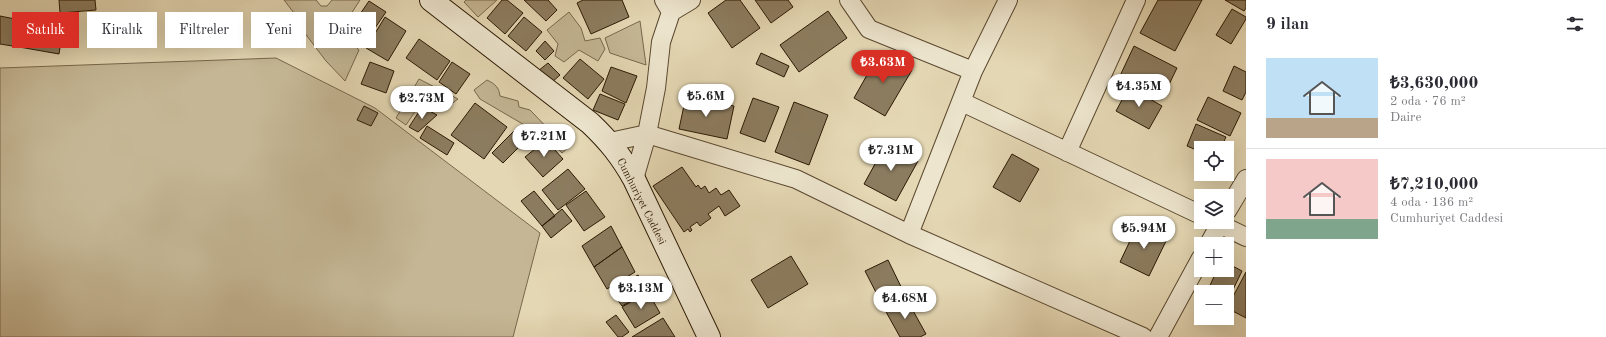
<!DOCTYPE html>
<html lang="tr">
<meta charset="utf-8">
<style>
:root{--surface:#fff;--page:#f7f7f7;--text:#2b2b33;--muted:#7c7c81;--line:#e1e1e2;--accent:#d93025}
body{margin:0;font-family:"Old Standard TT",serif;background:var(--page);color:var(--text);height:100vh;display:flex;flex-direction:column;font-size:15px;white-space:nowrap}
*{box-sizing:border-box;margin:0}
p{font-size:13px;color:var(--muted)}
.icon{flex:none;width:22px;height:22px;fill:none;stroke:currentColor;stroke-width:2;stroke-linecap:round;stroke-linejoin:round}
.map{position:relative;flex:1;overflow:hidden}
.sheet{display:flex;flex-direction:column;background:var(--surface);width:360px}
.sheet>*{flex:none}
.hud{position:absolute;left:12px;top:12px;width:380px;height:36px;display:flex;gap:8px}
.buttons{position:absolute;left:1194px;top:141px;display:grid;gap:8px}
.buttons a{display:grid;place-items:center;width:40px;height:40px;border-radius:0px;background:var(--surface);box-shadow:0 4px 16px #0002;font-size:20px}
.price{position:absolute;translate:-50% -34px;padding:0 9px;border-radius:14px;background:#fff;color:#222;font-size:13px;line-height:26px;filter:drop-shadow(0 1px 2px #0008)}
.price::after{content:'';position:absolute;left:50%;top:24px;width:12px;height:9px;margin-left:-6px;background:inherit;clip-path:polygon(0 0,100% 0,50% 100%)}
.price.on{background:var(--accent);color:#fff}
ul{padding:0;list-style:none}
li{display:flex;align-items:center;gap:12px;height:100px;padding:0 20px}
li+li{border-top:1px solid var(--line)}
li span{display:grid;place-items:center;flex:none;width:112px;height:80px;border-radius:0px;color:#555}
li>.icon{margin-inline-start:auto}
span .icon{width:48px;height:48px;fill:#fffc;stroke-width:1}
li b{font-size:17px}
h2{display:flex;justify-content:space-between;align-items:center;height:48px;padding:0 20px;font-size:17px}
.chip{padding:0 14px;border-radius:0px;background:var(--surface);box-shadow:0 4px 16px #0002;font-size:14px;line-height:36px}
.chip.on{background:var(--accent);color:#fff}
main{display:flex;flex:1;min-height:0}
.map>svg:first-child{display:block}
.green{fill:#c5b795;stroke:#78684c}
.building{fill:#8c7c5f;stroke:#2c1903}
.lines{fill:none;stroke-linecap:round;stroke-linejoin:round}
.street-casing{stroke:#5a482f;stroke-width:20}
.secondary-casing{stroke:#2c1903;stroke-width:24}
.street{stroke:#ede5ce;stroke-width:18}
.secondary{stroke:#ede5ce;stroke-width:22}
.labels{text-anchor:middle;stroke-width:3;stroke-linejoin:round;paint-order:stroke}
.street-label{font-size:11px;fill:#2c1903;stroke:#ede5ce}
</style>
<main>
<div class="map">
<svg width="1246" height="337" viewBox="0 0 1246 337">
<rect width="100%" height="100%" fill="#e4d7b3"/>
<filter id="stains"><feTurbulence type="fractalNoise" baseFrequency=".005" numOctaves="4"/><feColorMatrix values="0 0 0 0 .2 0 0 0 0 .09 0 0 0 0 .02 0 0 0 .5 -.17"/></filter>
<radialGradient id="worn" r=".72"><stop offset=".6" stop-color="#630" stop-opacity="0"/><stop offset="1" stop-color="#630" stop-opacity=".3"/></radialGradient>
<path class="green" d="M284,0H316L321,6H327L332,0H360L340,31L359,50L345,81L326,61L304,32L297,17Z
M466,0H497L478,17L464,2Z
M569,12L581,28L585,41L600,38L605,49L598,61L579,50L564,62L555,56L558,44L547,30Z
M640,21L646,65L610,53L605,38Z
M276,58L375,108L540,233L513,337H0V68Z
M419,79L458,99L442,111L420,104L406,125L396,118Z
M487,80C495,84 499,87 500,96L518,101L519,107L530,110L559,140L573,136L570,146L562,153L550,140L480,99L474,90Z"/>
<path class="building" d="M59,0H95L96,10L60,13Z
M502,0H507L523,13L505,34L487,18Z
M524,0H548L557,10L546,21Z
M583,0H622L629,17L591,34L577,3Z
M726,0H740L760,28L732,48L708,13Z
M755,0H788L793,7L771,23Z
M1158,0H1202L1175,51L1140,33Z
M1225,0H1246V8L1244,11Z
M369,1L386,12L364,44L347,33Z
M1232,9L1246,17V19L1231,44L1216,35Z
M828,11L847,38L799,72L780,45Z
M0,16L30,22L25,48L0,44Z
M385,17L406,31L388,61L366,48Z
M524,17L542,32L526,51L508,36Z
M30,22L63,28L59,54L25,48Z
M419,39L450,61L437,80L406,58Z
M545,41L554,51L545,60L536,51Z
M1134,46L1177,68L1162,99L1119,78Z
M880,52L912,70L885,116L854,98Z
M761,53L789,66L784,77L756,64Z
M580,59L604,79L588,99L563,78Z
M370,62L394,71L386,93L361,84Z
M452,62L470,74L456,94L439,82Z
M548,63L560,75L550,84L538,71Z
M1234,66L1246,72V92L1242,100L1223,91Z
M611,67L637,76L626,103L602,91Z
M1129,87L1162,106L1149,129L1116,111Z
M600,94L625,104L618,120L593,110Z
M686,96L734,106L727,139L679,129Z
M1208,97L1241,113L1230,136L1197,120Z
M753,98L779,107L765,142L740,133Z
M794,102L828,115L809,165L775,152Z
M475,103L507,127L484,159L451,135Z
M364,106L378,113L371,126L357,120Z
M422,107L437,115L418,132L409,127Z
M1196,124L1226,137L1221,148H1201V152L1187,146Z
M427,126L454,143L447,155L420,138Z
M517,128L528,138L503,163L492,153Z
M546,140L563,159L543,177L525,157Z
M886,144L918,161L896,201L864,184Z
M1012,154L1039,169L1020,202L993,187Z
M682,167L696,187L698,185L701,189L705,186L709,193L716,188L721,195L729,190L740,206L725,216L719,206L708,214L711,218L700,226L697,222L690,227L692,230L690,232L688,229L684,232L653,186Z
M568,169L585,189L558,210L542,190Z
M534,191L555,216L542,226L521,201Z
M586,191L605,217L584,231L566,205Z
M562,209L572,221L551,238L542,226Z
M1138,224L1168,237L1149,276L1120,262Z
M1125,225L1130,228L1124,241L1118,239Z
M611,226L622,247L594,267L582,246Z
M622,247L635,272L607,289L594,267Z
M791,256L808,284L768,308L751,280Z
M888,260L906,297L884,308L865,271Z
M1227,263L1242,271L1227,302V292H1207L1217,270H1227Z
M1246,272V318L1227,308Z
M638,275L648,291L622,306L611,291Z
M648,292L660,313L635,328L622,307Z
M906,298L926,334L920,337H900L885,310Z
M616,315L629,332L622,337H618L606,322Z
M663,318L675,337H632Z"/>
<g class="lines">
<defs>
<path id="street" d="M849,0L869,29L973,71
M671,12L691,0
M962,102L1201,215
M610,142L647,134L796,179L909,234L1143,337
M1067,152L1136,0
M634,179L647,134L656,88L661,42L671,12L664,0
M1227,211L1246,179
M1215,222L1246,237
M909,234L973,71L1008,0
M1209,244L1221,222
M1158,337L1201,258"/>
<path id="secondary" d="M431,0L590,123C609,141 621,156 634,179L709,337"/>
</defs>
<use href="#street" class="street-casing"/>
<use href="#secondary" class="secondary-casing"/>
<use href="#street" class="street"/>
<use href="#secondary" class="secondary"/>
</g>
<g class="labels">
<g class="street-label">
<text transform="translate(642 201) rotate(63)" y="4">Cumhuriyet Caddesi</text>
</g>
</g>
<rect width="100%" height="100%" filter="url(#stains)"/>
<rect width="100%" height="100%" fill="url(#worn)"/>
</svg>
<div class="buttons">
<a><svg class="icon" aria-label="locate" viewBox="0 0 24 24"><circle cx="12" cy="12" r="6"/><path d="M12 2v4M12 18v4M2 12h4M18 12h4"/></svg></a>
<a><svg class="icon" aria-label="layers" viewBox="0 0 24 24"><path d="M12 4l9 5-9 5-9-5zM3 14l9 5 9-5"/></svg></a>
<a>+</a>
<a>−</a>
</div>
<b class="price on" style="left:883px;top:84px">₺3.63M</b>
<b class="price" style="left:1139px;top:108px">₺4.35M</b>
<b class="price" style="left:706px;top:118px">₺5.6M</b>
<b class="price" style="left:422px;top:120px">₺2.73M</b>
<b class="price" style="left:544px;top:158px">₺7.21M</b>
<b class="price" style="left:891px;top:172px">₺7.31M</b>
<b class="price" style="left:1144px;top:250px">₺5.94M</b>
<b class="price" style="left:641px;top:310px">₺3.13M</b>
<b class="price" style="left:905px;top:320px">₺4.68M</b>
<div class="hud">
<a class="chip on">Satılık</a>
<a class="chip">Kiralık</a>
<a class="chip">Filtreler</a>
<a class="chip">Yeni</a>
<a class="chip">Daire</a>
</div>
</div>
<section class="sheet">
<h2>9 ilan<svg class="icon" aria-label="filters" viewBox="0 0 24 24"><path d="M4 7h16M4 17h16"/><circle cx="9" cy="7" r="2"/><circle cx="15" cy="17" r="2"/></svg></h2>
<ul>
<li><span style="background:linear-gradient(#bfe0f5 75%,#b9a48a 0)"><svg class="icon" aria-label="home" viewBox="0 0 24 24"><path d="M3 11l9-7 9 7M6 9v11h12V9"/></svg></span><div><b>₺3,630,000</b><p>2 oda · 76 m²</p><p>Daire</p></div></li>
<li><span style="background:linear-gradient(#f6c9c9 75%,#7fa58c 0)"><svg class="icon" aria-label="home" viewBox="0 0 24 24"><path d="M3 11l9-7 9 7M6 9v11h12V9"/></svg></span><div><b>₺7,210,000</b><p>4 oda · 136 m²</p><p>Cumhuriyet Caddesi</p></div></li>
</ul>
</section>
</main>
